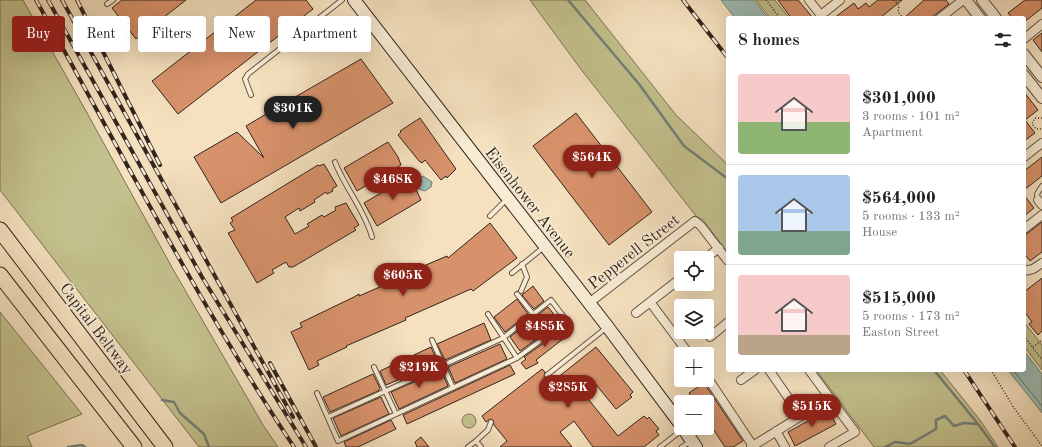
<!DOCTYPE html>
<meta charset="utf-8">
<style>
:root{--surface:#fff;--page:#f6f6f6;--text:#222;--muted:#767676;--line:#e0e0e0;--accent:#8f2418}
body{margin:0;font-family:"Old Standard TT",serif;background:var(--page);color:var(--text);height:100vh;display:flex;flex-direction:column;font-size:15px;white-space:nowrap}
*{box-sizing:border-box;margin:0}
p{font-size:13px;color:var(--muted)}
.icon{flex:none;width:22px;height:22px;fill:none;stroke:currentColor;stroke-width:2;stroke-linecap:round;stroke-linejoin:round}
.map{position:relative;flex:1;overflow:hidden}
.panel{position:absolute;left:726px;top:16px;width:300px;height:356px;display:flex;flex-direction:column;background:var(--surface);border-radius:4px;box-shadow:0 4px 16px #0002}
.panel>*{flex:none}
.banner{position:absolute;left:12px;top:16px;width:380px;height:36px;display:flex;gap:8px}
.tools{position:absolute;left:674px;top:251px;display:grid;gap:8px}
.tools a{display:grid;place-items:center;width:40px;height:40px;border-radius:4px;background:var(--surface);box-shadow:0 4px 16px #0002;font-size:20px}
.price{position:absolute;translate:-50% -34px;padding:0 9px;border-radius:14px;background:var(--accent);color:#fff;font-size:13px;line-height:26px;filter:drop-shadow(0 1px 2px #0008)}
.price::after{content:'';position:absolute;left:50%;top:24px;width:12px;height:9px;margin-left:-6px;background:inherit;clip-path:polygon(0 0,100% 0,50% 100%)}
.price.on{background:#222;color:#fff}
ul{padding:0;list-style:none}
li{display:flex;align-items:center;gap:12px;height:100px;padding:0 12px}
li+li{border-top:1px solid var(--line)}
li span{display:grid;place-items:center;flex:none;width:112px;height:80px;border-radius:4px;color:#555}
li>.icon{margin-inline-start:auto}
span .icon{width:48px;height:48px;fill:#fffc;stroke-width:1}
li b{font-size:17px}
h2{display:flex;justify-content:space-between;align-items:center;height:48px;padding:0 12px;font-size:17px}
.tag{padding:0 14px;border-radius:4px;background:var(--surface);box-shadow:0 4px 16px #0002;font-size:14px;line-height:36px}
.tag.on{background:var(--accent);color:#fff}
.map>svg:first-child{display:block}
.green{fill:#c3c18d;stroke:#7a7256}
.water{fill:#9cbdb4;stroke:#728078}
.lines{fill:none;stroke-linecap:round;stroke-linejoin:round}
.shore{stroke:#677069;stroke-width:1}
.stream{stroke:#728078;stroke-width:2.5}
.building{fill:#d8926b;stroke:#32241e}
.service-casing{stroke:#635346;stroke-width:6}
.minor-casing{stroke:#635346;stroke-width:10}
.tertiary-casing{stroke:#635346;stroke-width:12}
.secondary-casing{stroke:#32241e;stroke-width:14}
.motorway-casing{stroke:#32241e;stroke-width:17}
.path{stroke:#32241e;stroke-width:1.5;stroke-dasharray:1 2;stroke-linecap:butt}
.service{stroke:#f8ecd5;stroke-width:4}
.minor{stroke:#f8ecd5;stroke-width:8}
.tertiary{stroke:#f8ecd5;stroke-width:10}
.secondary{stroke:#f8ecd5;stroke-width:12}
.motorway{stroke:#f5e1bf;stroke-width:15}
.rail-casing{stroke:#32241e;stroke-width:4}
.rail{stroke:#f8ecd5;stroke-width:2.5;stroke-dasharray:8;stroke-linecap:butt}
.labels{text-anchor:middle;stroke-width:3.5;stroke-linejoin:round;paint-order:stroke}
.street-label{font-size:16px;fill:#32241e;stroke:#f8ecd5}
</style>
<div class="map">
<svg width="1042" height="447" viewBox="0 0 1042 447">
<rect width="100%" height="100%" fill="#f5e1bf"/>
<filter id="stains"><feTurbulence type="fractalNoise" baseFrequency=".005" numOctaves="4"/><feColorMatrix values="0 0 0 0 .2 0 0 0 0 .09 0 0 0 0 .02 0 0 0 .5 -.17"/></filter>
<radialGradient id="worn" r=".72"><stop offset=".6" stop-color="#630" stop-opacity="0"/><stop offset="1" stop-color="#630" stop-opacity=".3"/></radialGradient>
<path class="green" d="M0,0H23L86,111L174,271L263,425L278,447H199L0,190Z
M530,0H585L676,115L728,165V253L703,220L696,216L580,68Z
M756,0H775L789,18H770Z
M0,312L82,414L27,436L32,447H0Z
M1024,322L1042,345V370L1024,346Z
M816,370H940L980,420L998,447H874Z
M462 421a7 7 0 1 1 14 0a7 7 0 1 1-14 0Z"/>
<path class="water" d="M721,0H754L768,18H735Z
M423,176L432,182L431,187L425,191L419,189L418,179Z
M1024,351L1042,374V413L1008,370H1024Z"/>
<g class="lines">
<path class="shore" d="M1013,370L1042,406"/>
<path class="stream" d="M568,0L639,84L684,146L728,179
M934,370L978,424L995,447
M162,400L174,402L180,413L204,434L209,447
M68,447L82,445L85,447
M885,447L895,442L910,444L936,429V420L945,416L954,426L964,423L978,424"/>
</g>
<path class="building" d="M122,0H186L136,39L112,8Z
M256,0H306L313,9L178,114L152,81Z
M778,0H798L813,18H791Z
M878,0H902L880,18H834L854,3L858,9L866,3L869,7Z
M924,0H946L949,4L931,18H904Z
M1025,0H1042V8L1024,22V18H1012L1008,13Z
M1042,33V52L1033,40Z
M361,59L393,103L221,203L194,157L237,132L264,158L246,126L273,110L275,113L284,108L283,104Z
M1024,92L1038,110L1025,120L1035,133L1024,141Z
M576,113L652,212L609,245L533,146Z
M420,118L456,169L447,178L446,176L441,180L425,160L422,163L419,161L398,135L401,132L400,131Z
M388,142L398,157L401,165L357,191L344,168Z
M1042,157V176L1024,190V171Z
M324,164L337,186L332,189L333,191L327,194L326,192L314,200L315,202L300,211L299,208L285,217L295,234L309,226L307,224L322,215L324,217L336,210L335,207L346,203L359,225L354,228L356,230L293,267H289L286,262L272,270L274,273L257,283L228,233L235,230L230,223L233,221L231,218L318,165L319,166Z
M408,177L410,180L411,179L421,200L377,226L364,203Z
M1024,195L1034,208L1024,216Z
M1042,222V252L1030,261L1024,253V236Z
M490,223L517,258L473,291L471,289L405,318L406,320L346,346L347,347L317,361L319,365L309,370L291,332L302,327L300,323L354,297L359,294V296L389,283L388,281L418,267L419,268L447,256L448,258Z
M1042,278V331L1038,335L1029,324L1032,322L1024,311V292Z
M533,286L544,301L534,309L522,295Z
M517,299L528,314L505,332L494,317Z
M548,307L560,322L520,351L510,337Z
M484,323L491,340L445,360L437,344Z
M568,326L572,332L536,360L538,363L526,369L521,363L526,359L524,357Z
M500,344L507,359L455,383L448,367Z
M431,347L438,363L386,385L380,371Z
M596,347L633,392L630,395L632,397L616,409L593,381L580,389L618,436L644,416L647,419L649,417L659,429L656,431L659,435L644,447H593L574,421L560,432L572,447H500L507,441L494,425L493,420L490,419L486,422L482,416L542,369L545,372L544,377L549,378L552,382Z
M510,365L515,374L407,424L403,415Z
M441,370L448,386L399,409L391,392Z
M373,374L380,388L378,391L330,412L323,397Z
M704,383L743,441L733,447H725L707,420V402H695L689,393Z
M381,397L389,414L341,436L333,418Z
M828,410L836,424L795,446L788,432Z
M391,420L396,429L358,447H346L344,442Z
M421,437L429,447H417L415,442Z"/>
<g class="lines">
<defs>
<path id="service" d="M107,4L113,0
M251,95L245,79L248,74L342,0
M335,162C345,188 365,211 372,237
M1038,200L1037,194L1042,186
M490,216L506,200
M512,273L544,247
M521,291L527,277L522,264
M517,294L533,314
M488,314L517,358
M432,340L453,388
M374,367L396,414
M547,375L606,328
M317,393L338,441L517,358L567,321L551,300L503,338L328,417
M476,441L488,430L491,422
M468,447L476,441L481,447
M660,447L682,430
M682,447L690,442"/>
<path id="minor" d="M809,0L823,18
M821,15L840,0
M940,18L963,0
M1024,39L1042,24
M1024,157L1042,143
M1038,200L1042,205
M1024,229L1042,215
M706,258L719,248
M1024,271L1033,269L1042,263
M650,302L689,354
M589,303L695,221L701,226L728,261
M636,313L681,278
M710,337L728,322
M769,370L801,416
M809,370L855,432L829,447
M707,377L753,446
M741,380L755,370
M776,431L785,447
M751,447L822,403"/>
<path id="tertiary" d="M966,0L980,18
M982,0L996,18
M1024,54L1042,77
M1024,75L1042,98"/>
<path id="secondary" d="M354,0L607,326L681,425
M683,428L696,447"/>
<path id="motorway" d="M0,230L165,447
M0,275L134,447"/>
</defs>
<use href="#service" class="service-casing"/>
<use href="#minor" class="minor-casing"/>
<use href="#tertiary" class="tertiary-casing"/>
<use href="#secondary" class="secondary-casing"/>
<use href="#motorway" class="motorway-casing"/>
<path class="path" d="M766,0L780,18
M894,0L899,6L898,12L903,18
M1042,118H1035L1032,124L1036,129H1042
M1024,336L1042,360
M1033,347L1042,340
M991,370L1014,408L1042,446"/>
<use href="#service" class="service"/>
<use href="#minor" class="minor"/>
<use href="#tertiary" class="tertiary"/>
<use href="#secondary" class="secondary"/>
<use href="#motorway" class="motorway"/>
<defs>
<path id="rail" d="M36,0C120,150 199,304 294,447
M48,0L202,277L306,447
M62,0L293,417
M77,0L160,165
M683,0L728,58
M270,363L316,447
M964,370L1015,447"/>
</defs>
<use href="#rail" class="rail-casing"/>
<use href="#rail" class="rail"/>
</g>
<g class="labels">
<g class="street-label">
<text transform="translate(531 202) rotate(52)" y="6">Eisenhower Avenue</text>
<text transform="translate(633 251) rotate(-38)" y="6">Pepperell Street</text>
<text transform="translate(97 328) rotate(53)" y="6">Capital Beltway</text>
</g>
</g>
<rect width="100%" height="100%" filter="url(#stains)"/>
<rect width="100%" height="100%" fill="url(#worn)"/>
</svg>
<div class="tools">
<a><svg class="icon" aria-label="locate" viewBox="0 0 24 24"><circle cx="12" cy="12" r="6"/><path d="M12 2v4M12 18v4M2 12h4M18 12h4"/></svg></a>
<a><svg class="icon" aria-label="layers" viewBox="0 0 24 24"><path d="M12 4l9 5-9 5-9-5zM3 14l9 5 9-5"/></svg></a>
<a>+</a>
<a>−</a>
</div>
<b class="price on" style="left:293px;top:130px">$301K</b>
<b class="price" style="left:592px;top:179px">$564K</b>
<b class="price" style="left:393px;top:201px">$468K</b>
<b class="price" style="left:403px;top:297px">$605K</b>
<b class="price" style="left:545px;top:348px">$485K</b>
<b class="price" style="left:419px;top:389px">$219K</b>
<b class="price" style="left:568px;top:409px">$285K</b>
<b class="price" style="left:812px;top:428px">$515K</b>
<div class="banner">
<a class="tag on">Buy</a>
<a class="tag">Rent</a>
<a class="tag">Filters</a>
<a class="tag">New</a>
<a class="tag">Apartment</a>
</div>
<section class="panel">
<h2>8 homes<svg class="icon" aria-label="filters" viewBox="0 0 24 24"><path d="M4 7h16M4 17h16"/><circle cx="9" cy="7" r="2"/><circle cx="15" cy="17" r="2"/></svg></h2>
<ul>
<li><span style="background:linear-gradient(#f6c9c9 60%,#8fb573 0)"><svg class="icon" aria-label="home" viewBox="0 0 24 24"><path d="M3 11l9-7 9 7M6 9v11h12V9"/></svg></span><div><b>$301,000</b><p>3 rooms · 101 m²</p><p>Apartment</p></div></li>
<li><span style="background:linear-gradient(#a9c7e8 70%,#7fa58c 0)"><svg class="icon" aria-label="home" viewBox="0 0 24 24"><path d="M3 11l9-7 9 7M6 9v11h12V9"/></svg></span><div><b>$564,000</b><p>5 rooms · 133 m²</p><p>House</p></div></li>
<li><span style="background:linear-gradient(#f6c9c9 75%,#b9a48a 0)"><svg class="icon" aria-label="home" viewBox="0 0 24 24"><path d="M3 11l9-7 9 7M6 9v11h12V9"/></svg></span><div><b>$515,000</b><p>5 rooms · 173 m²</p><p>Easton Street</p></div></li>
</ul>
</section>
</div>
